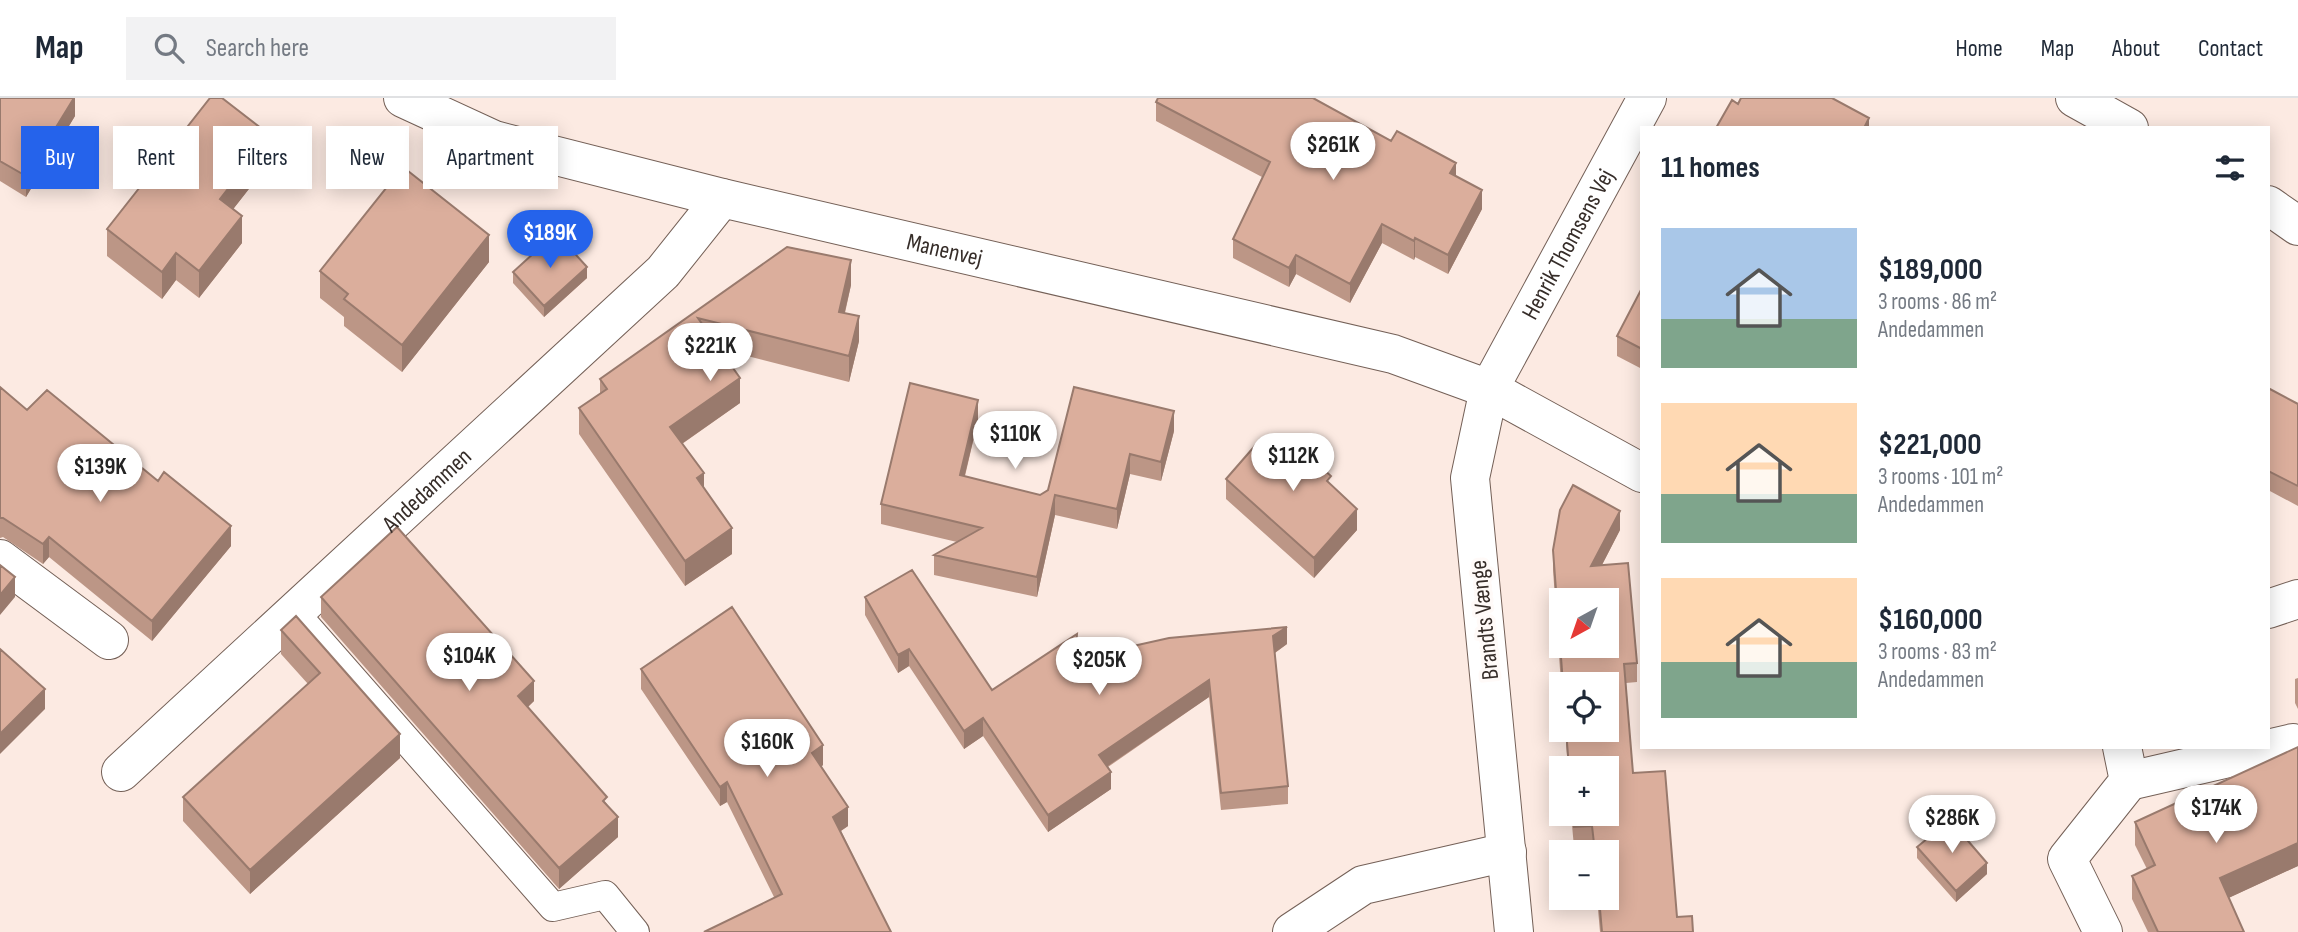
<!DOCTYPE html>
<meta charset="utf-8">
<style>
:root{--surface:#fff;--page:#f2f2f3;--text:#1f2937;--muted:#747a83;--line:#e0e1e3;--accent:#2563eb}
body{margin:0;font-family:"Sofia Sans Condensed",sans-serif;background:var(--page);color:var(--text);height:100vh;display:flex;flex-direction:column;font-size:26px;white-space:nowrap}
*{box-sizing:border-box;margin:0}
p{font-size:23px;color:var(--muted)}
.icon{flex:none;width:38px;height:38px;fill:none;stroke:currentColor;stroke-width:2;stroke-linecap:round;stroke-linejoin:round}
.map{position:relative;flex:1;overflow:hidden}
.sheet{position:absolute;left:1640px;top:28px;width:630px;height:623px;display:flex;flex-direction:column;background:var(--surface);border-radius:0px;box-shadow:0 4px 18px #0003}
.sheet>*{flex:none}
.guide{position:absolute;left:21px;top:28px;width:665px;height:63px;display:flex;gap:14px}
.needle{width:46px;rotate:220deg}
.tools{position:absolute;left:1549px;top:490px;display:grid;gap:14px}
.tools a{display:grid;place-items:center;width:70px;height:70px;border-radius:0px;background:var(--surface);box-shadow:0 4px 18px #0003;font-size:35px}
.price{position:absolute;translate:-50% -60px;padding:0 16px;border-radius:24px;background:#fff;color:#222;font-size:23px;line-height:46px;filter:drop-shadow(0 2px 4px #0008)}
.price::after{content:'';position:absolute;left:50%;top:42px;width:21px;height:16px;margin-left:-10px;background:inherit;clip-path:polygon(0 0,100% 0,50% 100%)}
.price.active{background:var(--accent);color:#fff}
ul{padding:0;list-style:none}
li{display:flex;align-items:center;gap:21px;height:175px;padding:0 21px}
li span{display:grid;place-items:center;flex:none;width:196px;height:140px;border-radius:0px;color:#555}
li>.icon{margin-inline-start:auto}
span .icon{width:84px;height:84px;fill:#fffc;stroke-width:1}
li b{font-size:30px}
h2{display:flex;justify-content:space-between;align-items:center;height:84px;padding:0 21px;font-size:30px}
.tag{padding:0 24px;border-radius:0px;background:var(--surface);box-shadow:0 4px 18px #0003;font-size:24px;line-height:63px}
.tag.active{background:var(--accent);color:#fff}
header{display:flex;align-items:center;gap:42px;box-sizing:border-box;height:98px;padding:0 35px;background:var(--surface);border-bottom:2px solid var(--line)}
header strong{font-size:33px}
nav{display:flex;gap:38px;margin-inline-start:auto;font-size:24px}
.search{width:490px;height:63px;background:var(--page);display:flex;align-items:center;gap:18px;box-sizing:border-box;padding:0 24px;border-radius:0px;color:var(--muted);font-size:26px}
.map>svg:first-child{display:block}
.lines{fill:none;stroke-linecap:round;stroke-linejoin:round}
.lane-casing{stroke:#746057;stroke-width:30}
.street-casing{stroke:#746057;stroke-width:40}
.lane{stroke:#fff;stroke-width:28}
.street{stroke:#fff;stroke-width:38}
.wall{fill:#bc9686}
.shaded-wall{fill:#997a6d}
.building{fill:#dbae9c;stroke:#997a6d;stroke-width:2;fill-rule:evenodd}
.labels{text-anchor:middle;stroke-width:7;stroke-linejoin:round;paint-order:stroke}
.street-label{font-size:24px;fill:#362d29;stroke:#fffaf8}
</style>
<header>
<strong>Map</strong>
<div class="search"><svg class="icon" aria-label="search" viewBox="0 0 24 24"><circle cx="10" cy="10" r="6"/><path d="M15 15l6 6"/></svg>Search here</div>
<nav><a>Home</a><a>Map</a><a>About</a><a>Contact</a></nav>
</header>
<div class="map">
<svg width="2298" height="834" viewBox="0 0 2298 834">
<rect width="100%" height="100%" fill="#fceae2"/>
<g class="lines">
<defs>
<path id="lane" d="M294,514L553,809L605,797L635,834"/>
<g id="street">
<path id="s1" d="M403,0L494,42L722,100L1393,256L1489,291L1642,375"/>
<path d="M2075,0L2129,30"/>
<path d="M2268,107L2298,128"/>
<path d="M0,461L109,542"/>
<path d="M2268,511L2298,501"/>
<path id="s2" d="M121,674L663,174L722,100"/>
<path d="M2129,683L2293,645"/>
<path d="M1292,834L1363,787L1507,754"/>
<path id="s3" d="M1514,834L1470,380L1489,291L1647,0"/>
<path d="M2103,834L2067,761L2129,683L2122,649"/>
</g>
</defs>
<use href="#lane" class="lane-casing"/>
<use href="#street" class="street-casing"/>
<use href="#lane" class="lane"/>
<use href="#street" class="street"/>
</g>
<path class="wall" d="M0,0H75V18L26,99L0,83Z
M1156,4L1456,78L1482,111L1448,176L1415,159L1414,162L1382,145L1350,205L1296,176L1289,189L1233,160V141L1262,79L1156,23Z
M270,64L233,111L242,145L199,200L176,182L162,201L107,158V131Z
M787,149L851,187L845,215L859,243L849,284L720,251L740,305L682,346L704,391L732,456L685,488L579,336V310L600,296V281Z
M489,164L402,274L344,228V219L320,200V173Z
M513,174L587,180L544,219L513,185Z
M1642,190V271L1617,258V238Z
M0,289L27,312L231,448L152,543L49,459L43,466L3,439L0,440Z
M2268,290L2298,306V408L2268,392Z
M978,322L965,378L1040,397L1174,333L1161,383L1130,376L1117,431L1055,417L1037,499L934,477V457L957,444L881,426V406Z
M1272,352L1357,432L1314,480L1226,401V381Z
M1620,432L1602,467L1637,565V584L1626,585L1633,675L1677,819L1693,834H1600L1597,800H1606V754H1593L1592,747L1574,749L1571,716H1606V670H1568L1565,632H1606V586H1561L1553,472V452Z
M321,499L534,603L528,609L607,706L618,739L559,791L321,519Z
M865,499L992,592L1077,554V561L1287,546L1275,555L1288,688V706L1221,712L1209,599L1108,669L1111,691L1048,734L983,638L964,651L909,568L898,575L865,517Z
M281,532L400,660L250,796L183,723V699L308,586L281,556Z
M641,571L823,667L821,669L848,728L841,733L891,834L774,799L727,704L720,708L641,591Z
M2298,580V611L2295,605V581Z
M2135,724L2298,768L2228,800L2244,834H2148L2132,801V778L2147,771L2135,747Z
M1917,749L1987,776L1956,804L1917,760Z"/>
<path class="shaded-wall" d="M74,0H75V18L26,99V78Z
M1869,20V30H1864Z
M270,37V64L220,128V101Z
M1456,65V84L1450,75Z
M1482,92V111L1448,176V157Z
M242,118V145L199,200V173Z
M1382,126V145L1350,205V186Z
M489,137V164L402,274V247Z
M1415,140V159L1414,162V143Z
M176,155V182L162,201V174Z
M1296,157V176L1289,189V170Z
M851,162V187L839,239V214Z
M587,169V180L544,219V208Z
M859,218V243L849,284V258Z
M740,280V305L670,354V329Z
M978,302V322L960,397V377Z
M1174,313V333L1161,383V364Z
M1130,356V376L1117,431V411Z
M704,375V400L697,380Z
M1055,397V417L1037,499V479Z
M1357,411V432L1314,480V460Z
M1620,413V432L1591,488V468Z
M231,428V448L152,543V523Z
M732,430V456L685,488V463Z
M49,439V459L43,466V446Z
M15,479V499L0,517V497Z
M1287,529V546L1273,556V538Z
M909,551V568L898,575V557Z
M1209,582V599L1099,674V657Z
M534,583V603L518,618V598Z
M45,591V611L0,656V636Z
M983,620V638L964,651V633Z
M400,636V660L250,796V772Z
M823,647V667L812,675V655Z
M1111,674V691L1048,734V717Z
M727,684V704L720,708V689Z
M848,709V728L833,738V719Z
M618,719V739L559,791V770Z
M2298,745V768L2220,804V780Z
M1987,765V776L1956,804V793Z"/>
<path class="building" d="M0,0H74L26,78L0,63Z
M210,0H222L270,37L220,101L242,118L199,173L176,155L162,174L107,131Z
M1158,0H1313L1391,43L1397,33L1456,65L1450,75L1482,92L1448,157L1415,140L1414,143L1382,126L1350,186L1296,157L1289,170L1233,141L1270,64L1156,4Z
M1741,0H1832L1869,20L1864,30H1716L1732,2L1738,6Z
M403,69L489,137L402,247L344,201L348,196L320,173Z
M556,135L587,169L544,208L513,174Z
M787,149L851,162L839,214L859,218L849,258L698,220L740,280L670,329L704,375L697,380L732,430L685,463L579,310L607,291L600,281Z
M1642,190V251L1617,238Z
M910,285L978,302L960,377L1040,397L1048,392L1074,289L1174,313L1161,364L1130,356L1117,411L1055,397L1037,479L934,457L982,430L881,406Z
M0,289L27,312L47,292L158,383L164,374L231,428L152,523L49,439L43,446L3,420H0Z
M2268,290L2298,306V388L2268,373Z
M1285,337L1331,378L1327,383L1357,411L1314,460L1226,381L1260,342L1272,352Z
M1573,387L1620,413L1591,468L1628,465L1637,565L1624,566L1633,675L1665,673L1677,819L1692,818L1693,834H1602L1599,800H1606V754H1595L1592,728L1574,729L1573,716H1606V670H1569L1566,632H1606V586H1563L1553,452L1560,412ZM1561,502H1606V548H1561Z
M397,429L534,583L518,598L607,699L603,703L618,719L559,770L321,499Z
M0,467L15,479L0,497Z
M912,472L992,592L1077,536L1075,561L1169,540L1287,529L1273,538L1288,688L1221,695L1209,582L1099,657L1111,674L1048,717L983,620L964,633L909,551L898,557L865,499Z
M732,509L823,647L812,655L848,709L833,719L891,834H704L782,796L727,684L720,689L641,571Z
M296,518L400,636L250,772L183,699L320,575L281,532Z
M0,551L45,591L0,636Z
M2298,649V745L2220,780L2244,834H2158L2132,778L2155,767L2135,724Z
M1950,722L1987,765L1956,793L1917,749Z"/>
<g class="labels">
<g class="street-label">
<text dy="8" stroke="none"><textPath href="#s3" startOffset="712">Henrik Thomsens Vej</textPath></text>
<text dy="8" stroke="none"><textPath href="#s1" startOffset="564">Manenvej</textPath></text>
<text dy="8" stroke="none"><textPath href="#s2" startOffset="416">Andedammen</textPath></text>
<text transform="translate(1484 522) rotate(-96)" y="8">Brandts Vænge</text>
</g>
</g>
</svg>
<div class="tools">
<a><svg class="needle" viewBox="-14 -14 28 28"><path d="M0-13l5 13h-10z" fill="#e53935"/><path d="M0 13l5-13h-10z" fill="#747a83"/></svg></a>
<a><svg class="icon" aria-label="locate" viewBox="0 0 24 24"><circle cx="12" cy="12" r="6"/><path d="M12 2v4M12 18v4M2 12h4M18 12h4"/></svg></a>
<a>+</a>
<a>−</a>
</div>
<b class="price" style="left:1333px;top:84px">$261K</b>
<b class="price active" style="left:550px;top:172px">$189K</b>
<b class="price" style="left:710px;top:285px">$221K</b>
<b class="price" style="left:1015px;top:373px">$110K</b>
<b class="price" style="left:1293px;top:395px">$112K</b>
<b class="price" style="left:100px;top:406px">$139K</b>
<b class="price" style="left:469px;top:595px">$104K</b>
<b class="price" style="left:1099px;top:599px">$205K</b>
<b class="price" style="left:767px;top:681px">$160K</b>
<b class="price" style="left:2216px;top:747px">$174K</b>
<b class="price" style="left:1952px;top:757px">$286K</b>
<div class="guide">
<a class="tag active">Buy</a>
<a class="tag">Rent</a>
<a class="tag">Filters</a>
<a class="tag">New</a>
<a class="tag">Apartment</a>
</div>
<section class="sheet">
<h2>11 homes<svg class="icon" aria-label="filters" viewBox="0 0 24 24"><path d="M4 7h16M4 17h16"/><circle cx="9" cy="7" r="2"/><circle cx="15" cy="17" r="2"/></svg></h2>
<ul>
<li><span style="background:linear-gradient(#a9c7e8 65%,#7fa58c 0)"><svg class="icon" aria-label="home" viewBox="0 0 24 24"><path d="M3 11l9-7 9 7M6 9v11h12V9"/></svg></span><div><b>$189,000</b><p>3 rooms · 86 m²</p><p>Andedammen</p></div></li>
<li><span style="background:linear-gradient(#ffd9b3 65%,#7fa58c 0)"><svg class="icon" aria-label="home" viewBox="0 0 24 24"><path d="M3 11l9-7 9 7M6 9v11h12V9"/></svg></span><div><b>$221,000</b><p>3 rooms · 101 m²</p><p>Andedammen</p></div></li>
<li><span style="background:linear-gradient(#ffd9b3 60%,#7fa58c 0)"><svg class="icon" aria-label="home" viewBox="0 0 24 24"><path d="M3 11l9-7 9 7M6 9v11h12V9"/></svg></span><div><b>$160,000</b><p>3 rooms · 83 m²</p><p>Andedammen</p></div></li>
</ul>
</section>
</div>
